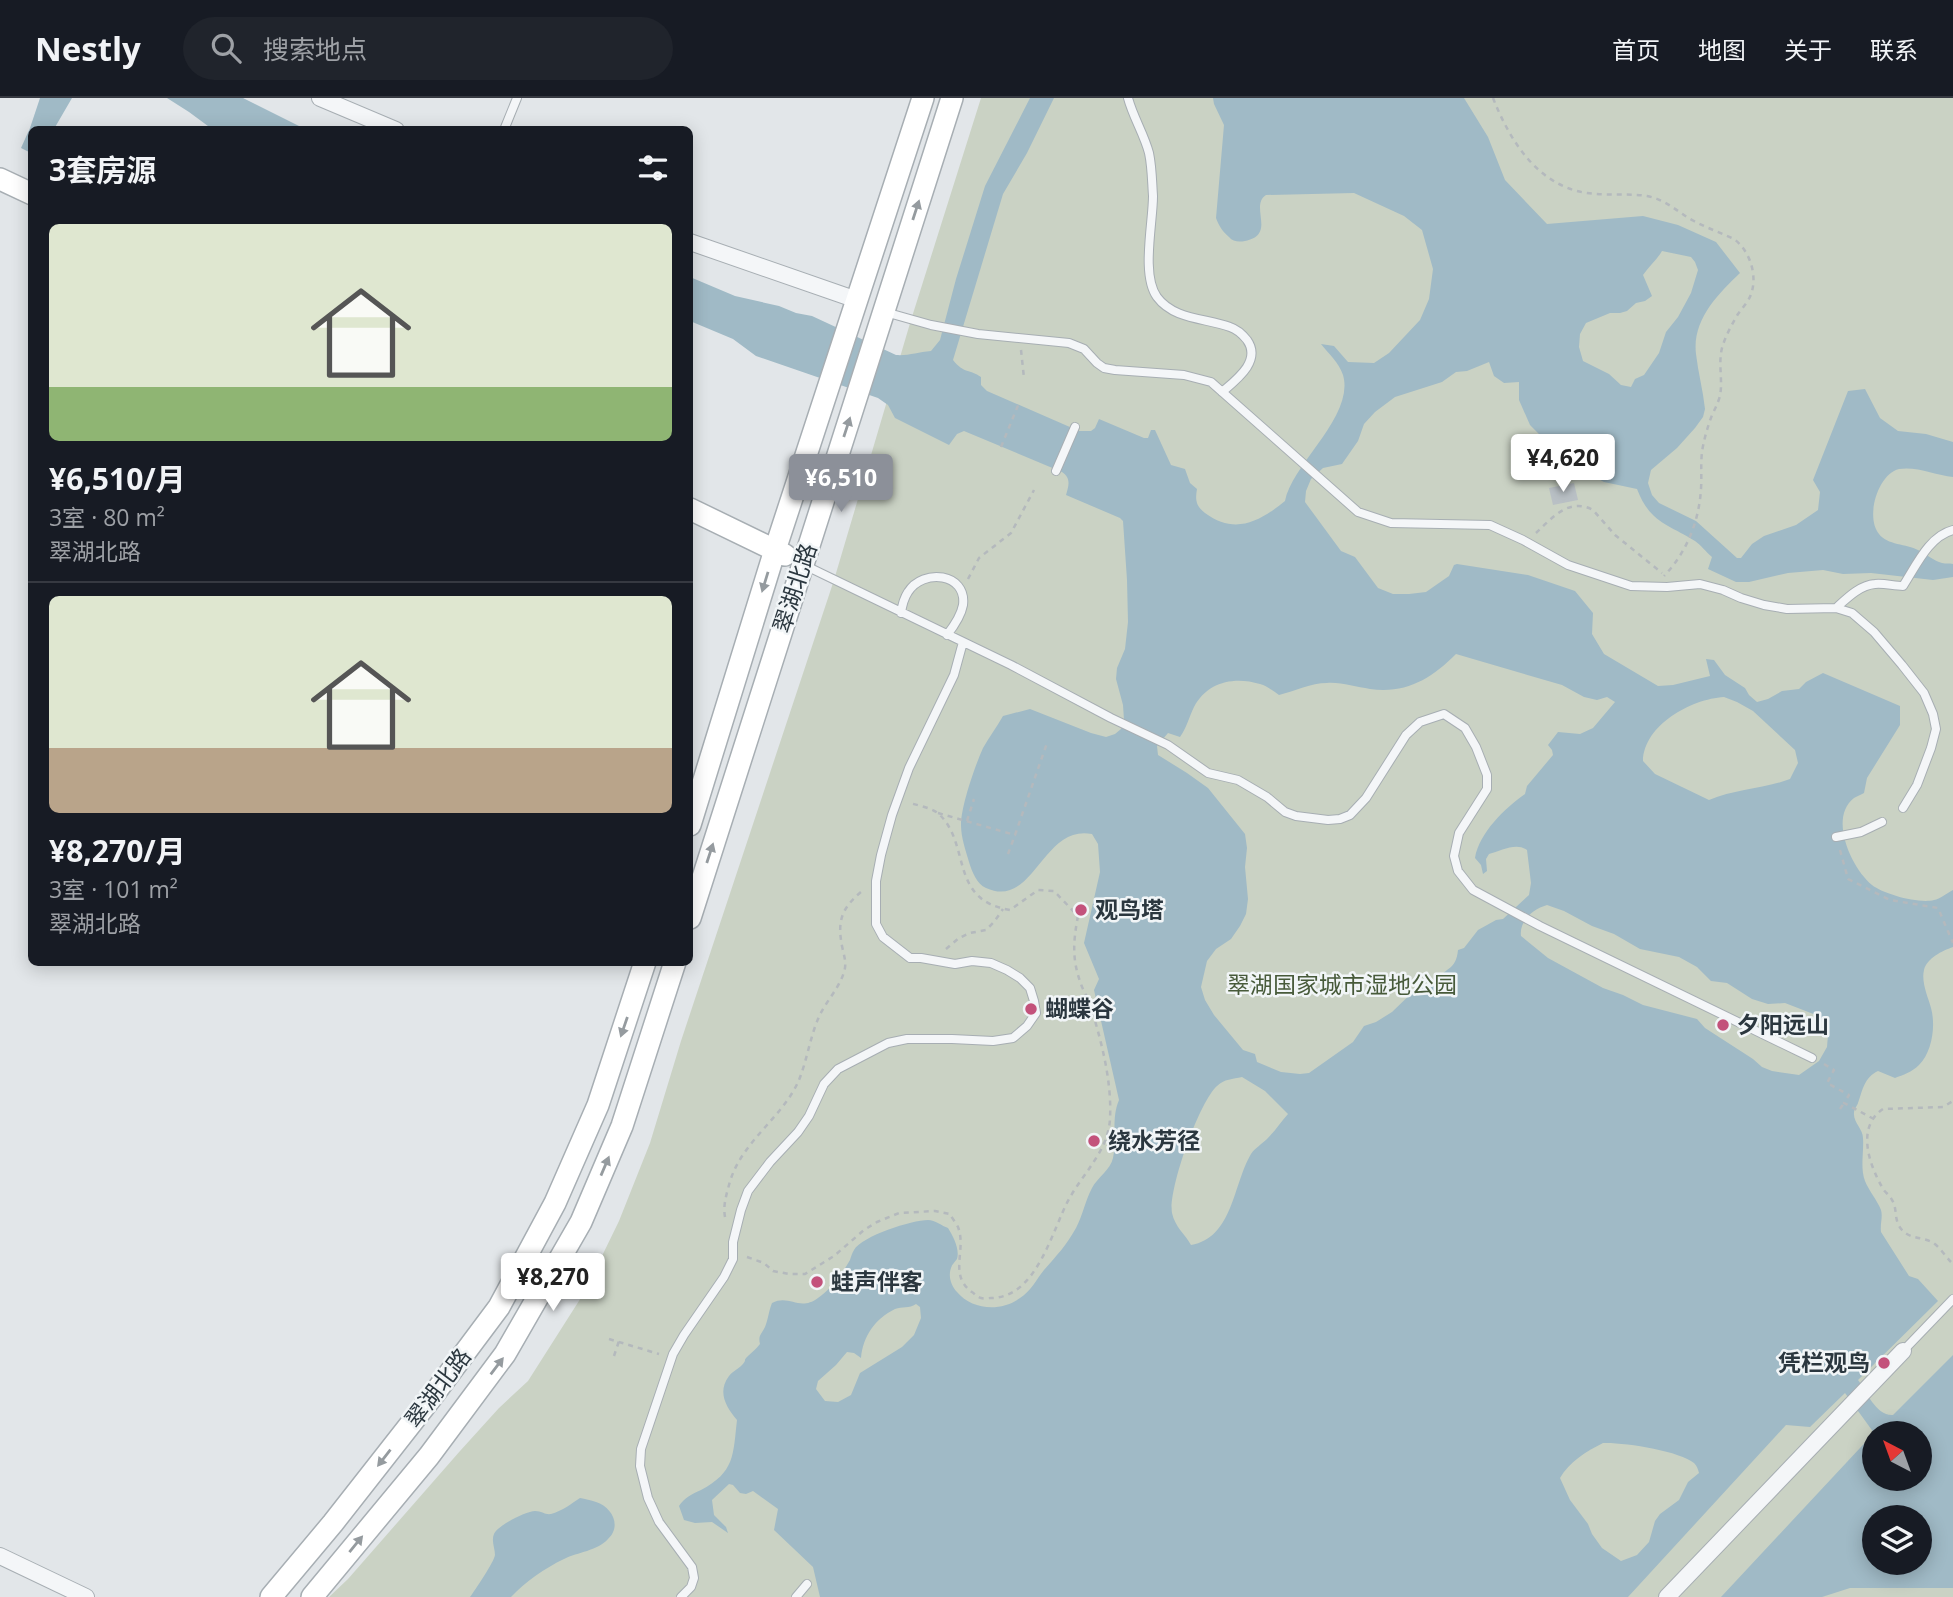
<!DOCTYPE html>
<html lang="zh">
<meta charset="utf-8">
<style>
:root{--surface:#171b24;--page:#20242c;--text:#f1f3f6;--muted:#9ea1a6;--line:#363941;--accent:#8c9099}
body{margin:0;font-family:"Open Sans","Noto Sans SC",sans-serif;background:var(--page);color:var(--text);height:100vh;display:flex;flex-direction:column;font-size:26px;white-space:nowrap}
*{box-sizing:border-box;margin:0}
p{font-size:23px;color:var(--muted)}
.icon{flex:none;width:38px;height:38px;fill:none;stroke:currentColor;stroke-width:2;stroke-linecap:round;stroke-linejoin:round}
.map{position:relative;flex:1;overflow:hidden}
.sheet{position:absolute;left:28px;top:28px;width:665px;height:840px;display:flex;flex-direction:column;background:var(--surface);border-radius:10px;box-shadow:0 4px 18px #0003}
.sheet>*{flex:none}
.needle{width:46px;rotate:319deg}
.fabs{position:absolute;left:1862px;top:1323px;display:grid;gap:14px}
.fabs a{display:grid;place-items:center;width:70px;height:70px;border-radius:50%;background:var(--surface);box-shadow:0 4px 18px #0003;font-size:35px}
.price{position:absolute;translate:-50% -60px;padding:0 16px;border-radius:7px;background:#fff;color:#222;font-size:23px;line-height:46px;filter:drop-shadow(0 2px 4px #0008)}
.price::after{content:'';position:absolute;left:50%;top:42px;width:21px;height:16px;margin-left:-10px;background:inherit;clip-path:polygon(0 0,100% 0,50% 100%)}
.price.on{background:var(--accent);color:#fff}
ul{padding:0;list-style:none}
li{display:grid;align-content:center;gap:14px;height:371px;padding:0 21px}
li+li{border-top:2px solid var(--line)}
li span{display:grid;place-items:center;height:217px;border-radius:10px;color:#555}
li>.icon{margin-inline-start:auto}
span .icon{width:126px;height:126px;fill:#fffc;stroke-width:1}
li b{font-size:30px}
h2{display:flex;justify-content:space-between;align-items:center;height:84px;padding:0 21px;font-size:30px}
header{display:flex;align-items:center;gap:42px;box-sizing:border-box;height:98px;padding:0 35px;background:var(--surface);border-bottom:2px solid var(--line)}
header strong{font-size:33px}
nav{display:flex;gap:38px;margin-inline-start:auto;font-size:24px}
.search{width:490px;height:63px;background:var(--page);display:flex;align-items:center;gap:18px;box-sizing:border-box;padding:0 24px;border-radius:38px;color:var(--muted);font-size:26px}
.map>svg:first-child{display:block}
.green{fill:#cad2c4;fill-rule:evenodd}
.water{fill:#a0bac6;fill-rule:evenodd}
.building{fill:#b9c0c5}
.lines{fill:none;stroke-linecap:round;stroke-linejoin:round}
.lane-casing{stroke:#a7aeb3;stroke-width:10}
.street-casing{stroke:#a7aeb3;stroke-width:18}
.secondary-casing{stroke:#a7aeb3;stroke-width:24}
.path{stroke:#b4b9bd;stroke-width:2.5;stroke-dasharray:5 5;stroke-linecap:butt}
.lane{stroke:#f4f6f8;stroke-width:8}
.street{stroke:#f4f6f8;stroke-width:16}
.secondary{stroke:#fff;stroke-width:21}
.oneway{fill:#959b9f}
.poi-dot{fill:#c3527b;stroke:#f1f5f7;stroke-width:2.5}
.labels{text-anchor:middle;stroke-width:5;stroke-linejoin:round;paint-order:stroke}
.street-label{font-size:23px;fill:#2b373f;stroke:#f1f5f7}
.poi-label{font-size:23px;font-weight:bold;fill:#2b373f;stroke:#f1f5f7;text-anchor:start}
.park-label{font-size:23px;fill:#475a3a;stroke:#f1f5f7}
</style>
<header>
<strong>Nestly</strong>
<div class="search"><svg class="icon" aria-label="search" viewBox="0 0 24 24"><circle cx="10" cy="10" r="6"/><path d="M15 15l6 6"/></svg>搜索地点</div>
<nav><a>首页</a><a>地图</a><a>关于</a><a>联系</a></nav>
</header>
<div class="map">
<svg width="1953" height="1499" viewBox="0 0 1953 1499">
<rect width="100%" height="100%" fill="#e2e6e9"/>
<path class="green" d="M981,0H1953V1499H329L348,1481L460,1353L499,1310L528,1283L584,1195L619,1123L650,1045L681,943L834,482L911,222ZM1874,1335H1920V1381H1874ZM1874,1419H1920V1465H1874Z"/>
<path class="water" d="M40,0H72L54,31L32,32L31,55L21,50L30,30Z
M167,0H243L305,31H212L189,14Z
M1030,0H1054L1027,55L1003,96L953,262C964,276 970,271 981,279V287L987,293L1079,333H1091L1095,330L1099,321L1144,340H1148L1151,332H1155L1171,367L1185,371L1190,385L1197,391C1195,402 1196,408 1205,415C1235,437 1259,424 1285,403C1292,366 1355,318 1343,277C1339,265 1329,256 1321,246L1334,248L1348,264L1374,265L1389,255L1420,222L1429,201L1433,171L1422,132L1404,118L1354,95L1266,97C1249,108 1277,137 1245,143C1239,144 1233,144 1229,139C1223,134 1219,128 1216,120L1224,27L1214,6L1213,0H1464L1488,39L1505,82L1547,126L1643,118L1678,127L1716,144L1740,175C1718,196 1692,222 1696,256C1698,274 1703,292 1705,311L1703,319L1695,330L1677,350L1651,372L1648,385L1652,397L1659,405L1696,423L1737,460H1741L1752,446L1764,438L1796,427L1818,412L1820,394L1813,382L1848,293L1865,291L1880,320L1898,333L1926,336L1953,344V379C1936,377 1916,368 1899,371C1878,376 1865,419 1879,436C1887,447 1907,446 1918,452C1926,456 1934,463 1942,465C1946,466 1949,465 1953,466V479L1933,482L1871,475L1843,476L1823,472L1788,475L1749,484H1736L1708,471L1712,459C1706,454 1701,447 1695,443C1668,426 1650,425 1637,391L1604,384L1584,373L1574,374L1553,363L1548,355L1544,341L1530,327L1519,302V284L1504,285L1494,278L1489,264L1467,273L1456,274L1442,284L1395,299L1375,314L1364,326L1358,343L1342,366L1323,370L1311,381L1306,393L1305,404L1341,453L1355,459L1378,490L1393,496H1409L1426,494L1449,478L1454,467L1457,466L1528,477L1575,493L1593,515L1592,536L1604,556L1658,588L1673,587L1710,578L1706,561L1714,562L1725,577L1745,590L1749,597L1757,604L1768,601L1782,593L1799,591L1806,584L1823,575L1900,608V627L1867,680L1864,695C1861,697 1857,698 1854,700C1828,720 1852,771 1872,787C1883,796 1919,806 1934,802C1940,801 1947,795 1953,792V849C1942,853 1927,860 1924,872C1921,884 1928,899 1931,910C1936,928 1932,954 1919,967C1912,974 1903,977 1895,980L1878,973C1864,980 1863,991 1858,1005C1857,1008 1854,1011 1854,1015C1853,1024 1863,1031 1863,1040C1864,1054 1860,1070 1865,1083C1869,1093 1877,1102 1881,1112C1883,1119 1880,1126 1881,1134L1909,1178L1918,1181L1938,1203L1858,1282C1867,1294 1876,1318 1893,1317L1953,1257V1490H1850L1822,1499H1721L1874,1335L1845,1295L1810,1329L1786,1327L1628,1499H820L813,1469L774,1432L778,1411L753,1393L746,1396L740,1395L733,1387L729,1386L712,1402L714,1417L726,1429L728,1435L712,1424L695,1425L684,1422L679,1408C684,1400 692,1396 701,1392C735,1374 733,1357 737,1322C726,1309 717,1294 729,1278C733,1273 738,1271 742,1267C748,1260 742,1264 748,1258C752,1254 756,1251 760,1246C758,1237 761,1237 765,1229C768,1222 769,1212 772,1205C790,1196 799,1214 818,1200C831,1191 842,1176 850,1162C851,1159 852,1155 854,1152C862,1138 912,1122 928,1122C935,1122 942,1128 948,1130C953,1138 960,1151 957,1161C955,1164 952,1166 951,1170C948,1178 951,1188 957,1194C972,1212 1001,1214 1020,1200C1031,1193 1036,1182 1044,1172C1057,1157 1066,1148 1076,1130C1083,1117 1085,1103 1092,1090C1097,1080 1111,1071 1113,1060C1117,1041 1111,1020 1119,1002L1094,892L1099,881L1084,845L1100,774L1098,746L1092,736C1042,726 1034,812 986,790C977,786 972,774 969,764C966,753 961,740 961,727C961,708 975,668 983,650C989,639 997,629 1003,618L1030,611L1091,635L1106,639L1115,636L1121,631L1124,622L1123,607L1116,581L1117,570L1125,551L1128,524L1127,482L1123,423L1120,420L1066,397C1069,387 1071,380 1062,374L964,333L957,336L949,347L895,320L888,307L878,300L756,258L733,241L690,223V179L735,198L779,208L796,215L812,218L896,257C908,258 918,254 931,253L940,242L956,181L985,88ZM1662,153L1691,159L1695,164L1698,172L1691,195L1678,219L1666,234L1659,255L1644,277L1635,281L1631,289L1621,287L1609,276L1583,263L1579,249L1580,236L1586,225L1610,215H1620L1627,213L1636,205L1645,203L1652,198L1643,177C1649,168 1657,162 1662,153ZM1456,556L1562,587L1584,599L1597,602L1607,599L1615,604L1593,630L1580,636L1558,634L1548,647L1552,652L1553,657L1527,688L1525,696C1505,710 1479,735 1475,760L1481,767L1483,776L1487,773L1486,761L1489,756C1501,753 1516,744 1527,752L1531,785L1529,797L1503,821L1496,822L1478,832L1464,850L1458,852C1456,874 1444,868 1435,886L1420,887L1392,914L1376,924L1364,928L1353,944L1309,975L1300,976L1281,974L1257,964L1255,956L1243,952L1214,917L1205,902L1201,889L1207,863L1216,851L1231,841L1240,828L1246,816L1248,801L1245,769L1247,750L1245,736L1208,690L1187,675L1158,657L1157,648L1168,635L1180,639C1187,629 1189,619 1194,609C1207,584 1234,578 1260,586C1267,588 1273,593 1279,597C1295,593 1311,585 1327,585C1341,584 1356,589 1370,591C1406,596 1431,581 1456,556ZM1724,599L1737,604L1753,613L1795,652L1798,665L1790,681C1764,691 1735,691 1709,702L1655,676L1643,663C1644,627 1691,601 1724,599ZM1547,807L1564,813L1592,828L1614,836L1640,851L1679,859L1697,869L1711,883L1727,885L1752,901L1768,906L1785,905L1816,917L1825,928L1828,937L1827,949L1819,963L1799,977L1772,973L1762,969L1753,961L1705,930L1697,921L1643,907L1623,897L1603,890L1548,860L1521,838C1519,823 1533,811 1547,807ZM1242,979L1265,993L1288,1016C1281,1024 1275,1033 1267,1041C1262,1046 1255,1050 1251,1056C1233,1086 1233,1140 1191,1147C1185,1136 1175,1129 1172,1115C1168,1092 1199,1004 1217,988C1224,981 1233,981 1242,979ZM916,1206L920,1209L921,1220L914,1237L902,1249L860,1275L851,1297L838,1304L825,1303L816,1291L818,1283L836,1267L847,1254L854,1255L861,1260C863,1238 875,1221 895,1211C902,1208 909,1211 916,1206ZM1874,1335H1920V1381H1874ZM1603,1345C1623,1344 1680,1353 1694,1365C1697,1368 1698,1371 1699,1375L1688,1384L1679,1402L1660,1416L1655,1423L1649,1444L1637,1457L1621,1463L1602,1450L1592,1436L1588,1426L1570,1402L1560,1380C1569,1364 1587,1353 1603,1345ZM1874,1419H1920V1465H1874Z
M580,1400C585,1401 591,1402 596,1404C612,1409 622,1428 608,1441C597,1453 578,1454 564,1461C545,1470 525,1484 511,1499H470C475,1492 494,1464 495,1457C495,1450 491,1443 494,1436C497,1428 526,1413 535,1413C542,1413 545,1417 551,1416C562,1413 571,1406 580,1400Z"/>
<path class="building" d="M1574,385L1578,402L1553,407L1549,390Z"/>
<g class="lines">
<defs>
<path id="lane" d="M1128,0C1133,19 1144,36 1149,55C1152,69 1152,84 1153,98C1153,125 1141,177 1157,199C1174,222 1206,220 1230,229C1236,231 1243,237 1247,242C1262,263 1236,282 1222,294
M504,32L517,0
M885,214L931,227L978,236L1069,245L1084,251L1097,265L1104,270L1115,272L1184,277L1211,284L1358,414L1391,425L1490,427L1523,442L1568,467L1631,488L1667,489L1700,486L1723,492L1741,500L1764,507L1787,511L1836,510L1852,515L1874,534L1902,567L1924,595L1933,616L1936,631L1931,650L1917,687L1903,710
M1056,373L1075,329
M804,467L1011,567L1111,620L1168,647L1208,675L1238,682L1267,699L1285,714L1296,718L1328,722L1340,721L1350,717L1366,700L1406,637L1420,624L1444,616L1465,630L1476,649L1487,677V691L1459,735L1454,758L1458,773L1473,792L1540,828L1812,960
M1836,510C1847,500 1860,487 1875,486C1884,485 1894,488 1903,488C1916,468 1929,438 1953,432
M901,515C902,508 904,500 908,494C923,470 967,475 963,507C961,518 954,528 947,537
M1836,739L1861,734L1882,724
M1903,1253L1953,1201
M681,1499L691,1489L694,1480L692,1469L659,1424L648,1400L640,1368L641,1351L673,1256L684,1237L724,1179L733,1161V1144L741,1112L748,1093L770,1064L798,1034L809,1018L824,986L838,971L888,945L907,941H952L993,943L1013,940L1027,928L1036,915L1034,903L1030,890L1020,880L1007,872L991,865L972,863L955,866L921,860H910L883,839L876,826V783L881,757L892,717L909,670L954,577L963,544
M796,1499L807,1486"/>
<path id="street" d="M320,0L396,32
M690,144L857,202
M0,1458L86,1499
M1667,1499L1903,1253"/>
<path id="secondary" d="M0,81L32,96
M690,411L785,457
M690,727L775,452L923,0
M690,820L952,0
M271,1499L333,1425L431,1300L499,1209L555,1105L598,1007L645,864
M312,1499L429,1358L505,1256L581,1124L622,1028L675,864"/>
</defs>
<use href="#lane" class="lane-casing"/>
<use href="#street" class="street-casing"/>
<use href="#secondary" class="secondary-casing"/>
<path class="path" d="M1493,0C1510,43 1538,88 1587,95C1607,98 1627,95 1647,98C1667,102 1677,114 1694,123C1707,130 1721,135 1734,141C1749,152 1757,175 1752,193C1750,202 1743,209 1738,216C1732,226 1725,239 1722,250C1718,266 1723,282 1720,298C1718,305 1715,311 1712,317C1708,328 1705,338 1703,348C1700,363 1702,376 1701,391C1699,423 1687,454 1664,478
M1021,252L1024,280
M1001,349L1019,305
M1536,435C1552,420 1569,399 1593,412L1615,437L1662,475
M968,481L979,460L1011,435L1034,392
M938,715L1015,737L1047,645
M967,723L974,701
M1840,752L1848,781L1890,802L1938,810L1953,845
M1008,756L1015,737
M946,851L959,840L970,835L986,832L994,824L1003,811
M1824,966L1834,972L1827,985L1849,997L1844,1005L1872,1020
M1840,1011L1844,1005
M725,1119C723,1108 726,1098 729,1087C740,1044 782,1021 799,982C807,962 810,940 818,921C825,904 839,891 844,874C847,865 844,858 842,848C837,822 842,810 862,793
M747,1159L764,1165L773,1173L789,1176H805L834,1158L864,1132L877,1124L899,1115L935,1113L950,1116C952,1120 956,1125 958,1129C967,1152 948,1177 972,1194C975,1196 977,1199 981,1200C984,1201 988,1200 991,1200C1037,1200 1052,1132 1069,1101C1084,1074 1108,1053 1110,1021C1112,982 1101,942 1090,906C1088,899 1083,893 1081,886C1072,862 1073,844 1078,818L1054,793L1038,792L1010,812C949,802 971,748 940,717C933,710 920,708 910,705
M1951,1164C1945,1158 1940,1149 1932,1144C1922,1139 1910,1141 1902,1132C1893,1122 1898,1111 1892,1102C1890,1097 1884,1094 1882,1089C1869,1066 1856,1029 1883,1011L1943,1009L1953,1003
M609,1241L659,1256
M614,1258L619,1243"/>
<use href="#lane" class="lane"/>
<use href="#street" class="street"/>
<use href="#secondary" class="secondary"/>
</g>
<defs><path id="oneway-solid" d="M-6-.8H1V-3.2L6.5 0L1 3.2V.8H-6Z" transform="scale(1.75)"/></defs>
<g class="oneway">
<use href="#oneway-solid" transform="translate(916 112) rotate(-72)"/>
<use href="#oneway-solid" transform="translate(847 329) rotate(-72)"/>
<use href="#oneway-solid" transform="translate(765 484) rotate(107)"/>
<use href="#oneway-solid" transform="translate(710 755) rotate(-72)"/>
<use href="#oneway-solid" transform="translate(624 929) rotate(109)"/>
<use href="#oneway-solid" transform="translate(605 1068) rotate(-67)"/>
<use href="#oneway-solid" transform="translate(497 1268) rotate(-53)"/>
<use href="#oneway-solid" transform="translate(384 1360) rotate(128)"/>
<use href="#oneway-solid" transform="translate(356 1446) rotate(-51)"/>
</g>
<g class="poi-dot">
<circle cx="1081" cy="812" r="7"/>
<circle cx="1031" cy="911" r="7"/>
<circle cx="1723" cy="927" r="7"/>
<circle cx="1094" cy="1043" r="7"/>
<circle cx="817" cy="1184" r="7"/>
<circle cx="1884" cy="1265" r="7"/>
</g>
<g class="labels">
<g class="street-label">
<text transform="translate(795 490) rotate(-72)" y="8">翠湖北路</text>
<text transform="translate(438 1290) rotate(-53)" y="8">翠湖北路</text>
</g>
<g class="poi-label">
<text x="1095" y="820">观鸟塔</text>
<text x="1045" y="919">蝴蝶谷</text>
<text x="1737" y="935">夕阳远山</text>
<text x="1108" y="1051">绕水芳径</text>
<text x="831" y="1192">蛙声伴客</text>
<text x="1870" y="1273" text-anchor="end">凭栏观鸟</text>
</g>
<g class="park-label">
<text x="1342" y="895">翠湖国家城市湿地公园</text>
</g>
</g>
</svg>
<div class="fabs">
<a><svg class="needle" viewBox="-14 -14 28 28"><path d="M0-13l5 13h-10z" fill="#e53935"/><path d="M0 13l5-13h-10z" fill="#9ea1a6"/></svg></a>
<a><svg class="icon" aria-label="layers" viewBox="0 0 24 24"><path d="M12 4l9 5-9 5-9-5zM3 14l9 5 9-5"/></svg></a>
</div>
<b class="price" style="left:1563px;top:396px">¥4,620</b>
<b class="price on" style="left:841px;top:416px">¥6,510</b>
<b class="price" style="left:553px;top:1215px">¥8,270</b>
<section class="sheet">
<h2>3套房源<svg class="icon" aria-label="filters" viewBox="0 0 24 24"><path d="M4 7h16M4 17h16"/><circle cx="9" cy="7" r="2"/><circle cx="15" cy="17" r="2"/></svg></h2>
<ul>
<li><span style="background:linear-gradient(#dfe7d0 75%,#8fb573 0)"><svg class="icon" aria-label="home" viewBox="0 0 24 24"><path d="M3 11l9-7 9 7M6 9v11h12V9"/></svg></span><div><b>¥6,510/月</b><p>3室 · 80 m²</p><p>翠湖北路</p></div></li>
<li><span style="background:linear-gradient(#dfe7d0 70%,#b9a48a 0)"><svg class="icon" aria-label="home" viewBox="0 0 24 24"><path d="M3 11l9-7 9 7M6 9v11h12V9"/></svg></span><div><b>¥8,270/月</b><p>3室 · 101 m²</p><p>翠湖北路</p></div></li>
</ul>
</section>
</div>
